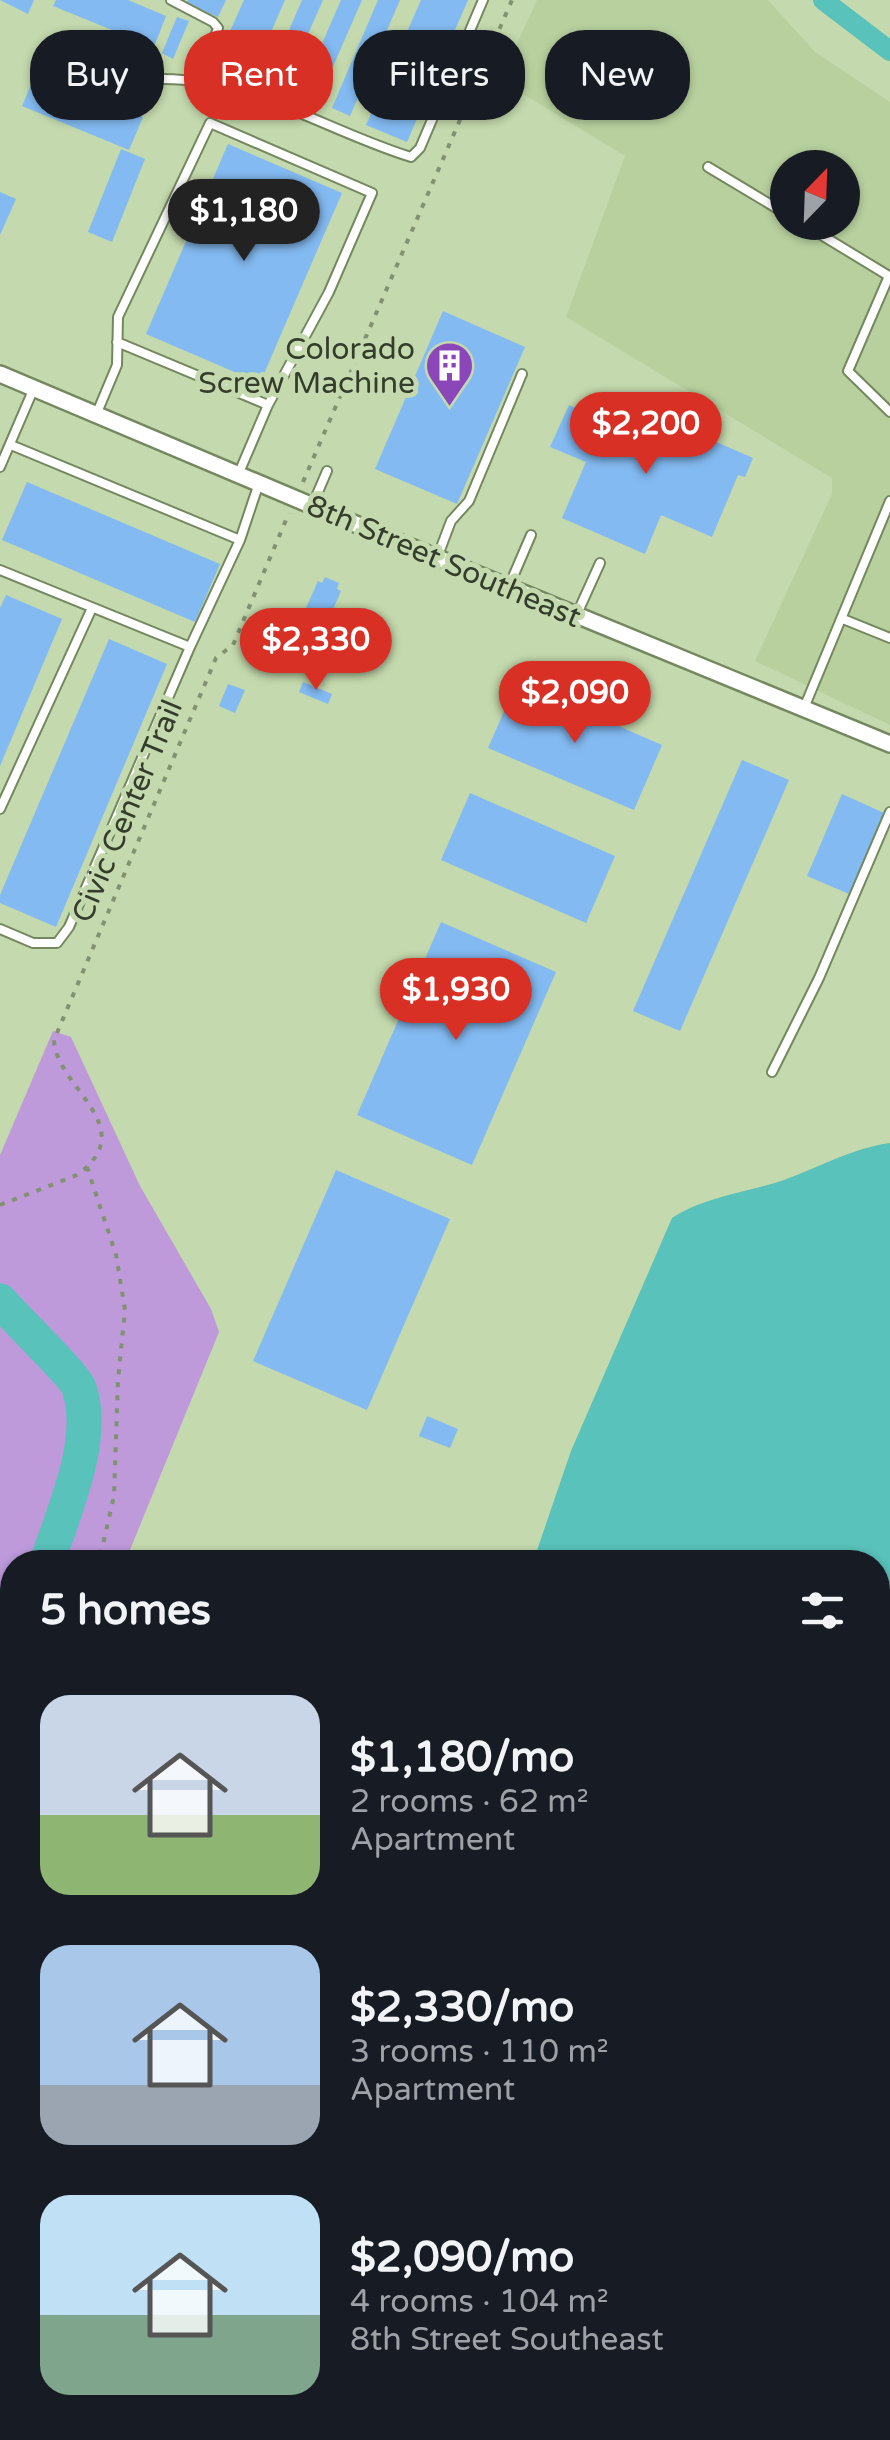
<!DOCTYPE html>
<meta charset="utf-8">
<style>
:root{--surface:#171b24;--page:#20242c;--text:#f1f3f6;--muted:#9ea1a6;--accent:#d93025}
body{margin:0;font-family:"Varela Round",sans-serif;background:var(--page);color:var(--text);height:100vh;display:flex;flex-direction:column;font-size:38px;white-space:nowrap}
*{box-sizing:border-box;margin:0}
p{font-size:32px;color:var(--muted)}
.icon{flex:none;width:55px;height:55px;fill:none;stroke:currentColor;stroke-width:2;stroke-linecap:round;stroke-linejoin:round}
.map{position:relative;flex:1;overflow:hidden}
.drawer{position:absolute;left:0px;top:1550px;width:890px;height:890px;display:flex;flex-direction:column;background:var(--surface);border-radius:40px 40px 0 0;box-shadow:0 2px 8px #0004}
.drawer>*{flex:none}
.hud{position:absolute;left:30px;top:30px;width:830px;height:90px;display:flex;gap:20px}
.needle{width:65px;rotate:23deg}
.tools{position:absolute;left:770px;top:150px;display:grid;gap:20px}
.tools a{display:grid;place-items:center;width:90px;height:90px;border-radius:50%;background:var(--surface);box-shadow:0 2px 8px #0004;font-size:50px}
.price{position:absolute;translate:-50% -85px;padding:0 22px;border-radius:35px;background:var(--accent);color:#fff;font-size:32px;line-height:65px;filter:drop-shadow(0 2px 5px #0008)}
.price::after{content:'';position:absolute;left:50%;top:60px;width:30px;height:22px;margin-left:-15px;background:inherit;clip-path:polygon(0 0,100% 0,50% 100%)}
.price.on{background:#222;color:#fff}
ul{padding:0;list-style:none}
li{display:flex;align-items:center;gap:30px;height:250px;padding:0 40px}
li span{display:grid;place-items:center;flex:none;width:280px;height:200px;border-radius:30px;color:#555}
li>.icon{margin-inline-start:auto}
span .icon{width:120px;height:120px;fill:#fffc;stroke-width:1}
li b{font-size:42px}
h2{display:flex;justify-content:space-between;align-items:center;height:120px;padding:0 40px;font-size:42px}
.pill{padding:0 35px;border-radius:40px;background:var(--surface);box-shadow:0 2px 8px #0004;font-size:35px;line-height:90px}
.pill.on{background:var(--accent);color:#fff}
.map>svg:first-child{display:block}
.built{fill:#b8d09e;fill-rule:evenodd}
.green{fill:#be9adb}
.water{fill:#59c2ba}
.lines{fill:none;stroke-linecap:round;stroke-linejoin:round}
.canal{stroke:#59c2ba;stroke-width:20}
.river{stroke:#59c2ba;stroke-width:35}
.building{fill:#83baf1}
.service-casing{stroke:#74885f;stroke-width:12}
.minor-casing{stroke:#74885f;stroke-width:20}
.path{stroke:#829171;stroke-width:4;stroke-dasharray:5 8;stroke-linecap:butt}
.service{stroke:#fff;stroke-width:8}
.minor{stroke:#fff;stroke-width:15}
.labels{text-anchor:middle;stroke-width:10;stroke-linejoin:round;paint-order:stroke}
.poi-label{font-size:30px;fill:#343c2b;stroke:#c4d9ad;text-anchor:end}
.street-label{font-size:30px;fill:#343c2b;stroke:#c4d9ad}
</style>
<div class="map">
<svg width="890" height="2440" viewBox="0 0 890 2440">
<rect width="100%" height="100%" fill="#c4d9ad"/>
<path class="built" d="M537,0H768L815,52L890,102V725L755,661L832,494V478L566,317L625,156L500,80ZM788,168H842V222H788Z
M878,1978L890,1983V2440H647L633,2428H878Z"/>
<path class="green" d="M53,1031L71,1037L140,1186L211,1309L219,1332L125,1562H12V1599L0,1593V1155Z"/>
<path class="water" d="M890,1143V1903L878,1907V1562H533L571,1451L672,1218C706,1196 746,1193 784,1180C819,1167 853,1148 890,1143Z"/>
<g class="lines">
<path class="canal" d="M823,0L890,51"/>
<path class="river" d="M0,1301C13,1316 75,1376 79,1388C97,1439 63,1514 47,1562
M0,1614L12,1601
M0,2193L12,2188
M505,2428L513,2440"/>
</g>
<path class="building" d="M0,0H34L28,14Z
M56,0H128L166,16L154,47L53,6Z
M188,0H226L218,17L186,3Z
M244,0H285L253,73L218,58Z
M302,0H323L285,86L268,79Z
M341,0H362L318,101L300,94Z
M378,0H400L350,116L332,108Z
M421,0H468L407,142L366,125Z
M177,17L189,21L173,59L162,53Z
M36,73L143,117L129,150L22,106Z
M228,144L342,193L260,383L146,334Z
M121,149L145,159L112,242L88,232Z
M0,192L16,199L0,235Z
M443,311L525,347L457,504L375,469Z
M569,405L640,436L650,413L753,458L745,477L738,475L712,537L661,515L645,554L562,518L586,462L550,447Z
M27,482L220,564L195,622L2,540Z
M325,577L339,583L337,589L341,591L316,649L298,641L309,617L303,615L318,581L322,583Z
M6,595L62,619L0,766V608Z
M271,625L295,636L283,662L259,652Z
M109,639L167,664L56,927L0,903V895Z
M303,682L332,694L328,704L299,692Z
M517,682L662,745L634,810L488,748Z
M228,684L245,690L235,713L219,706Z
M742,760L789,780L680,1031L633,1011Z
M470,793L615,856L586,923L441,860Z
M842,794L884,813L849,894L807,876Z
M441,922L556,972L472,1165L357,1115Z
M336,1170L450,1219L367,1410L253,1361Z
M427,1416L458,1429L450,1448L419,1436Z"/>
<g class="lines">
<defs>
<path id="service" d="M171,0L213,22L218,28L199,81
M161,79C249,78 329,132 411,157L420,148L483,0
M708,167L788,215
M800,222L889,276L848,371L890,412
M117,342L268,405
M96,415L117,365L118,317L210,123L372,193L329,292L268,405L238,475
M11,445L240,540
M0,467L34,388
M312,506L327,471
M437,558L451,521L469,501L522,374
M0,570L190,647
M509,586L531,535
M576,616L600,563
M843,619L890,638
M804,708L890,501
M0,809L92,608
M0,929L33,943H57L69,927L190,647L240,540L259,483
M772,1072L819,978L890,812"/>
<path id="minor" d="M0,374L372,531L890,744"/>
</defs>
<use href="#service" class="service-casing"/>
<use href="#minor" class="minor-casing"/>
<path class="path" d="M303,482L512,0
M87,1167L116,1255L125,1310L118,1380L114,1496L99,1562
M0,1205L77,1175C143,1127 56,1088 54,1040L216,658L233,645L289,513
M0,1710L12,1695
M0,1921L12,1933
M878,2040L890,2087
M614,2428L626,2440"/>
<use href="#service" class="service"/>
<use href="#minor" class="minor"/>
</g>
<defs>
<symbol id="building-pin" viewBox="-11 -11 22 30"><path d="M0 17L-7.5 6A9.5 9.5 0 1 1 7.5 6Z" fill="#8b46ba" stroke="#c4d9ad"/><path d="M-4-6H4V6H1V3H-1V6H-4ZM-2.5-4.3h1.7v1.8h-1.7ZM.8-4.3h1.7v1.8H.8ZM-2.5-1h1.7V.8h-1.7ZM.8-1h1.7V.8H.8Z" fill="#fff"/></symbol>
</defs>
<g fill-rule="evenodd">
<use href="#building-pin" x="422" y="338" width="55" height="75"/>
</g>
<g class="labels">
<g class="poi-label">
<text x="415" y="359">Colorado<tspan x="415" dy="34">Screw Machine</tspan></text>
</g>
<g class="street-label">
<text transform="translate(444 561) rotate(23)" y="10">8th Street Southeast</text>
<text transform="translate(127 811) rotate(-67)" y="10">Civic Center Trail</text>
</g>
</g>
</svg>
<div class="tools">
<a><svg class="needle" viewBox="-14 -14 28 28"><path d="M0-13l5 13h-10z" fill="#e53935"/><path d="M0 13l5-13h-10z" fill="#9ea1a6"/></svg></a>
</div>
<b class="price on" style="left:244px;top:264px">$1,180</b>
<b class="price" style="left:646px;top:477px">$2,200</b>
<b class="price" style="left:316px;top:693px">$2,330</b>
<b class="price" style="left:575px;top:746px">$2,090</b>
<b class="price" style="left:456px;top:1043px">$1,930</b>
<div class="hud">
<a class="pill">Buy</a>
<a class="pill on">Rent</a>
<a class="pill">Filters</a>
<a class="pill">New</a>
</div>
<section class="drawer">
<h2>5 homes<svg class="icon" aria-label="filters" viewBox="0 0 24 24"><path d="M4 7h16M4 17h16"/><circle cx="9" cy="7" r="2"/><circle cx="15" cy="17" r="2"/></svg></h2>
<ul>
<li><span style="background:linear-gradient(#c9d6e8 60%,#8fb573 0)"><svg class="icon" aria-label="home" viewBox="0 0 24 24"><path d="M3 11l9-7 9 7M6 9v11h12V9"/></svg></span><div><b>$1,180/mo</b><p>2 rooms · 62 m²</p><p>Apartment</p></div></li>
<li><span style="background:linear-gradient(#a9c7e8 70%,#9aa5b1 0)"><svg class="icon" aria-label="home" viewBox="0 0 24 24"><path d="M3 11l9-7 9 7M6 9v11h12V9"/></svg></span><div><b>$2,330/mo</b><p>3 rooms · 110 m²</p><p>Apartment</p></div></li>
<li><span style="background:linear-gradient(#bfe0f5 60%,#7fa58c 0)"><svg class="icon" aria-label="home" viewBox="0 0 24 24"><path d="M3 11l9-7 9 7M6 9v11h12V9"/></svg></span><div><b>$2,090/mo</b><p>4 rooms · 104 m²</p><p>8th Street Southeast</p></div></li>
</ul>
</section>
</div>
